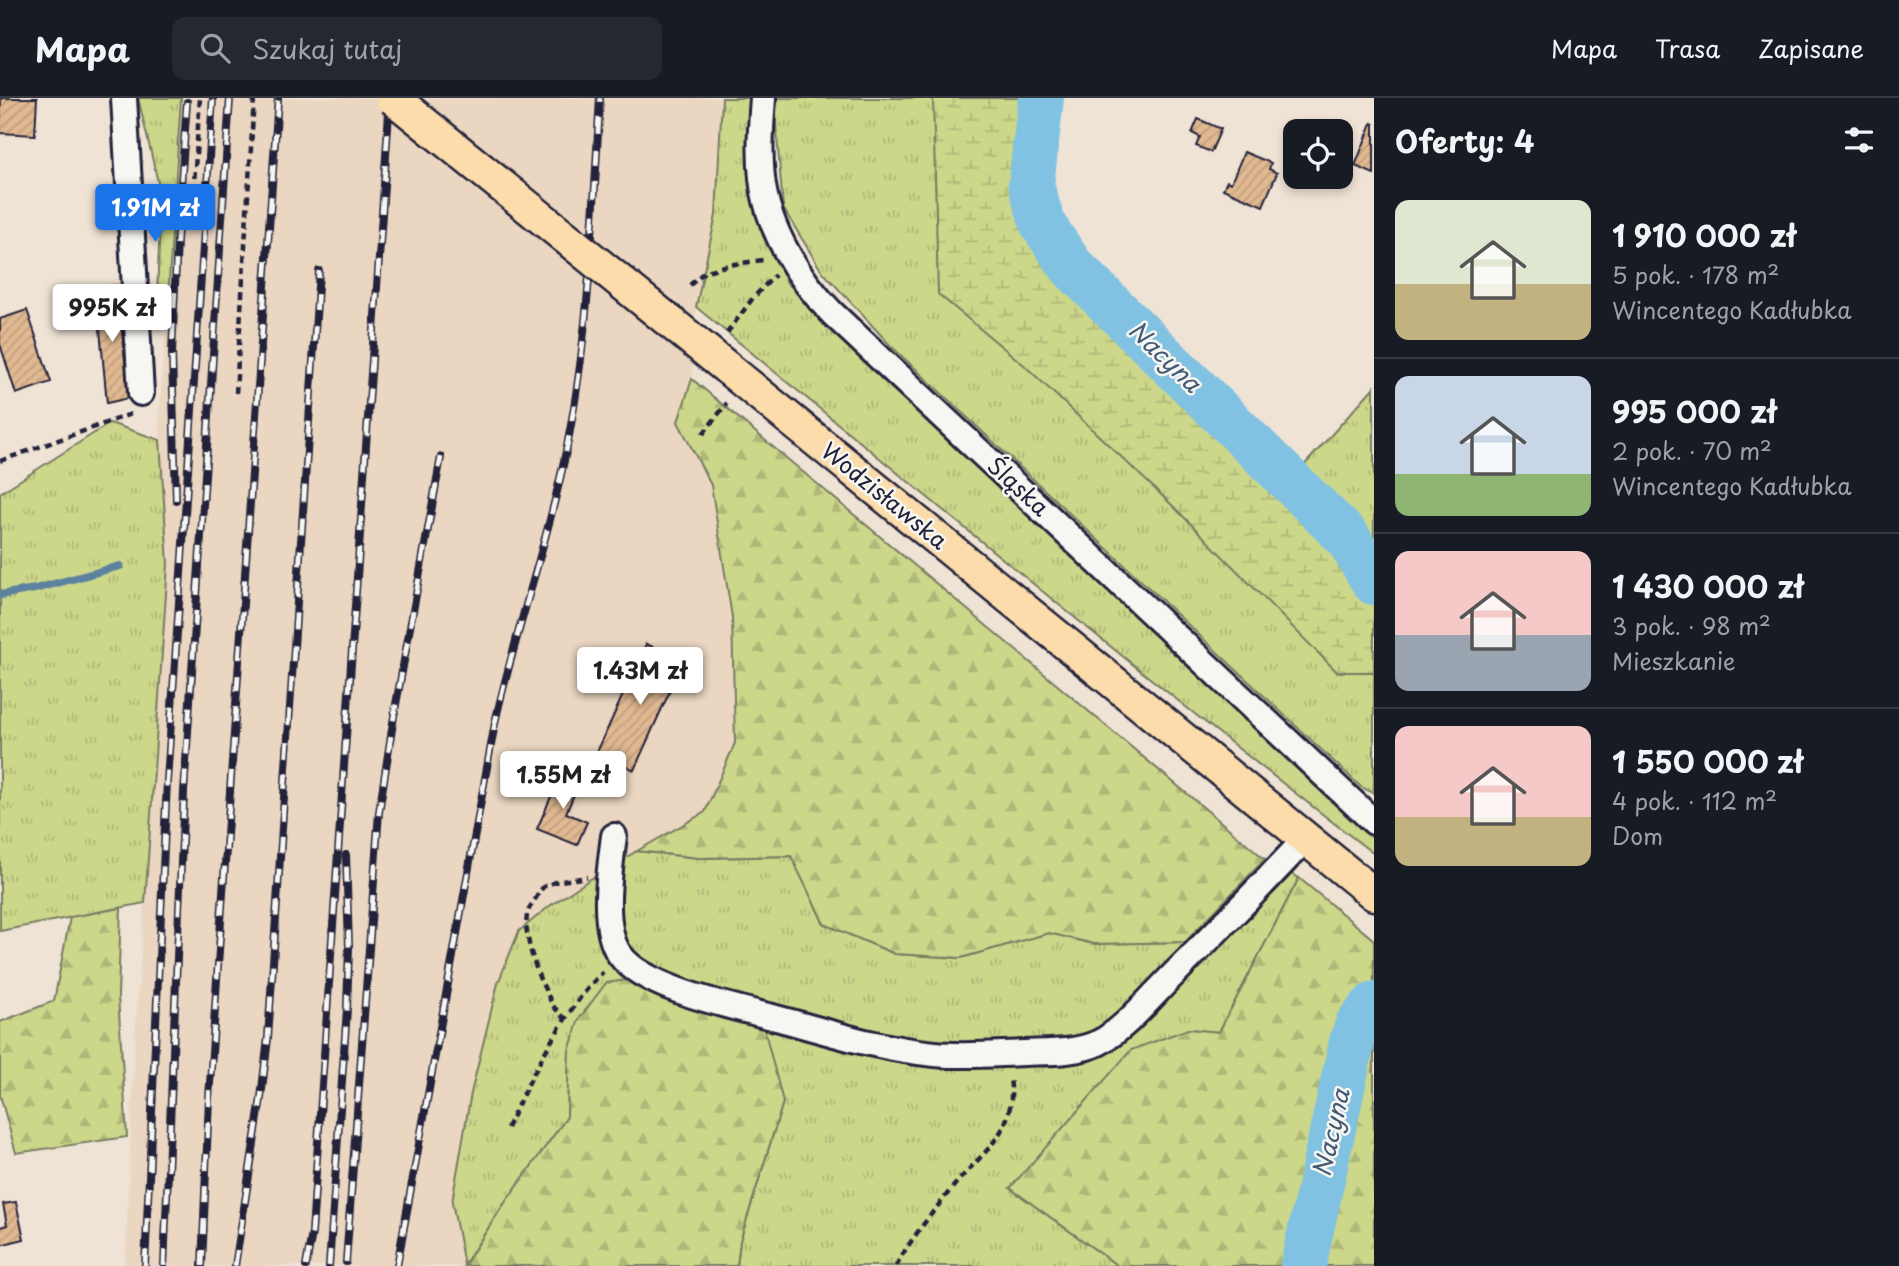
<!DOCTYPE html>
<html lang="pl">
<meta charset="utf-8">
<style>
:root{--surface:#171b24;--page:#242831;--text:#f1f3f6;--muted:#9ea1a6;--line:#363941;--accent:#1a73e8}
body{margin:0;font-family:"Playpen Sans",sans-serif;background:var(--page);color:var(--text);height:100vh;display:flex;flex-direction:column;font-size:26px;white-space:nowrap}
*{box-sizing:border-box;margin:0}
p{font-size:23px;color:var(--muted)}
.icon{flex:none;width:38px;height:38px;fill:none;stroke:currentColor;stroke-width:2;stroke-linecap:round;stroke-linejoin:round}
.map{position:relative;flex:1;overflow:hidden}
.side{display:flex;flex-direction:column;background:var(--surface);width:525px}
.side>*{flex:none}
.buttons{position:absolute;left:1283px;top:21px;display:grid;gap:14px}
.buttons a{display:grid;place-items:center;width:70px;height:70px;border-radius:14px;background:var(--surface);box-shadow:0 4px 10px #0003;font-size:35px}
.price{position:absolute;translate:-50% -60px;padding:0 16px;border-radius:7px;background:#fff;color:#222;font-size:23px;line-height:46px;filter:drop-shadow(0 2px 4px #0008)}
.price::after{content:'';position:absolute;left:50%;top:42px;width:21px;height:16px;margin-left:-10px;background:inherit;clip-path:polygon(0 0,100% 0,50% 100%)}
.price.selected{background:var(--accent);color:#fff}
ul{padding:0;list-style:none}
li{display:flex;align-items:center;gap:21px;height:175px;padding:0 21px}
li+li{border-top:2px solid var(--line)}
li span{display:grid;place-items:center;flex:none;width:196px;height:140px;border-radius:14px;color:#555}
li>.icon{margin-inline-start:auto}
span .icon{width:84px;height:84px;fill:#fffc;stroke-width:1}
li b{font-size:30px}
h2{display:flex;justify-content:space-between;align-items:center;height:84px;padding:0 21px;font-size:30px}
header{display:flex;align-items:center;gap:42px;box-sizing:border-box;height:98px;padding:0 35px;background:var(--surface);border-bottom:2px solid var(--line)}
header strong{font-size:33px}
nav{display:flex;gap:38px;margin-inline-start:auto;font-size:24px}
.search{width:490px;height:63px;background:var(--page);display:flex;align-items:center;gap:18px;box-sizing:border-box;padding:0 24px;border-radius:14px;color:var(--muted);font-size:26px}
main{display:flex;flex:1;min-height:0}
.map>svg:first-child{display:block}
.built{fill:#ead6c1}
.grass{fill:url(#grass-tufts);stroke:#777c62;stroke-width:2}
.forest{fill:url(#forest-firs);stroke:#777c62;stroke-width:2}
.wetland{fill:url(#wetland-marsh);stroke:#777c62;stroke-width:2}
.lines{fill:none;stroke-linecap:round;stroke-linejoin:round}
.stream{stroke:#5b829f;stroke-width:8}
.river{stroke:#81c2e2;stroke-width:46}
.building{fill:url(#building-hatch);stroke:#22223b;stroke-width:2}
.minor-casing{stroke:#22223b;stroke-width:30}
.major-casing{stroke:#22223b;stroke-width:37}
.path{stroke:#22223b;stroke-width:4.5;stroke-dasharray:7 5;stroke-linecap:butt}
.minor{stroke:#f6f6f2;stroke-width:24}
.major{stroke:#fddcac;stroke-width:32}
.rail-casing{stroke:#22223b;stroke-width:8}
.rail{stroke:#f6f6f2;stroke-width:5;stroke-dasharray:16;stroke-linecap:butt}
.major-bridge-casing{stroke:#22223b;stroke-width:37;stroke-linecap:butt}
.major-bridge{stroke:#fddcac;stroke-width:32}
.labels{text-anchor:middle;stroke-width:5;stroke-linejoin:round;paint-order:stroke}
.street-label{font-size:23px;fill:#22223b;stroke:#f6f6f2}
.water-label{font-size:24px;font-style:italic;fill:#435a75;stroke:#f6f6f2}
</style>
<header>
<strong>Mapa</strong>
<div class="search"><svg class="icon" aria-label="search" viewBox="0 0 24 24"><circle cx="10" cy="10" r="6"/><path d="M15 15l6 6"/></svg>Szukaj tutaj</div>
<nav><a>Mapa</a><a>Trasa</a><a>Zapisane</a></nav>
</header>
<main>
<div class="map">
<svg width="1374" height="1168" viewBox="0 0 1374 1168">
<defs>
<pattern id="grass-tufts" width="24" height="20" patternUnits="userSpaceOnUse" patternTransform="scale(1.75)"><rect width="24" height="20" fill="#ccd78a"/><path d="M3 7l-1-3M5 7V3M7 7l1-3M15 17l-1-3M17 17v-4M19 17l1-3" fill="none" stroke="#afb878"/></pattern>
<pattern id="forest-firs" width="22" height="20" patternUnits="userSpaceOnUse" patternTransform="scale(1.75)"><rect width="22" height="20" fill="#ccd78a"/><path d="M5 1l3.5 6h-7zM16 11l3.5 6h-7z" fill="#afb878"/></pattern>
<pattern id="wetland-marsh" width="20" height="14" patternUnits="userSpaceOnUse" patternTransform="scale(1.75)"><rect width="20" height="14" fill="#ccd78a"/><path d="M1 5h8M5 5V1M11 12h8M15 12V8" fill="none" stroke="#afb878"/></pattern>
<pattern id="building-hatch" width="6" height="6" patternUnits="userSpaceOnUse" patternTransform="scale(1.75)"><rect width="6" height="6" fill="#e0b891"/><path d="M-1 1l2-2M0 6l6-6M5 7l2-2" fill="none" stroke="#c09e7e"/></pattern>
</defs>
<rect width="100%" height="100%" fill="#efe3d5"/>
<filter id="ink" filterUnits="userSpaceOnUse"><feTurbulence type="fractalNoise" baseFrequency=".0143" numOctaves="2"/><feDisplacementMap in="SourceGraphic" scale="14" xChannelSelector="R" yChannelSelector="G"/><feConvolveMatrix kernelMatrix="1 2 1 2 8 2 1 2 1" color-interpolation-filters="sRGB"/></filter>
<g filter="url(#ink)">
<path class="built" d="M181,0H722L716,117L696,209L692,281L679,324L711,387L732,519L735,645L705,714L604,772L551,807L518,833L452,1104L464,1168H125L135,940L168,466L159,322Z"/>
<path class="grass" d="M138,0H181L168,198H157L161,97Z
M722,0H750L749,56L765,133L787,185L1374,741V756C1143,579 920,393 696,209L716,117Z
M776,0H1027L1024,113L1374,523V686L1373,695L1361,689L890,247L821,172L783,110L775,13Z
M1374,289V456L1363,438L1336,401L1301,371Z
M110,325L160,342L168,466L145,805L0,833V395Z
M637,753L699,760L792,758L824,826L895,856L961,860L1049,835L1094,846L1184,844L1265,761L1299,780L1219,934L1188,931L1010,1090L1118,1168H737L740,1143L783,1004L569,953L567,1019L502,1109L464,1167L452,1104L471,995L498,885L519,833L551,807L604,772Z"/>
<path class="forest" d="M692,281L1265,761L1185,844L1094,846L1049,835L961,860L895,856L824,826L791,758L699,760L637,753L705,714L735,645L732,519L711,387L678,324Z
M1299,780L1374,842V1168H1118L1010,1090L1131,952L1188,931L1219,934Z
M121,810L118,898L127,1039L16,1055L0,997V924L54,903L70,819Z
M627,882L764,930L783,1004L740,1143L737,1168H464L502,1109L567,1019L569,953L579,921L606,885Z"/>
<path class="wetland" d="M933,0H1049L1044,57L1038,93L1059,136L1138,221L1335,413L1365,452L1374,493V574H1337L1173,408L1024,267L938,196Z"/>
<g class="lines">
<path class="stream" d="M0,497L35,491L120,468"/>
<path class="river" d="M1041,0L1031,87L1043,127L1072,169L1348,440L1374,484
M1303,1168L1352,944L1358,926L1374,907"/>
</g>
<path class="building" d="M1,0H37L35,37L0,35Z
M1198,21L1221,31L1211,54L1196,48L1200,39L1192,35Z
M1372,25L1374,26V76L1355,68Z
M1244,54L1271,65L1269,71L1277,75L1263,108L1223,91L1227,83L1231,85Z
M117,187L129,300L107,305L96,189Z
M27,212L51,284L16,296L0,246V221Z
M646,546L684,562L634,672L597,654Z
M563,671L582,678L566,715L587,724L577,747L537,731Z
M16,1104L24,1141L0,1147V1129L7,1127L3,1106Z"/>
<g class="lines">
<defs>
<path id="minor" d="M124,0L141,295
M763,0C761,27 759,54 762,80C767,130 799,182 833,216L1374,724
M614,738C610,770 600,830 620,857C645,892 740,910 780,921C832,935 881,951 935,956C965,959 995,956 1025,955C1048,954 1076,955 1098,945C1123,933 1152,898 1172,878C1217,833 1262,788 1305,741"/>
<path id="major" d="M726,269L1374,796"/>
</defs>
<use href="#minor" class="minor-casing"/>
<use href="#major" class="major-casing"/>
<path class="path" d="M191,128L200,0
M690,187L704,174L728,167L763,162
M727,235L753,200L775,177
M236,295L254,0
M703,336L727,305
M0,363L131,316
M566,922L553,908L539,879L530,851L526,829L527,816L530,809L543,789L555,784L587,779
M507,1030C531,979 562,914 603,874
M896,1168C911,1140 933,1114 953,1089C983,1053 1018,1034 1010,980"/>
<use href="#minor" class="minor"/>
<use href="#major" class="major"/>
<defs>
<path id="rail" d="M176,402L172,255L177,142L187,4
M346,1164L379,714L395,612L441,359
M145,1168L167,683L213,0
M164,1168L184,694L230,0
M202,1168L209,1000L217,881L278,0
M235,1168L261,1000L268,940L319,173
M306,1168L312,1135L316,1074L390,0
M329,1168L347,911L349,849L346,757
M397,1168L495,625C516,530 550,438 568,343C590,230 593,114 600,0"/>
</defs>
<use href="#rail" class="rail-casing"/>
<use href="#rail" class="rail"/>
<defs>
<path id="major-bridge" d="M393,0L726,269"/>
</defs>
<use href="#major-bridge" class="major-bridge-casing"/>
<use href="#major-bridge" class="major-bridge"/>
</g>
</g>
<g class="labels">
<g class="street-label">
<text transform="translate(1018 389) rotate(43)" y="8">Śląska</text>
<text transform="translate(884 398) rotate(39)" y="8">Wodzisławska</text>
</g>
<g class="water-label">
<text transform="translate(1164 259) rotate(44)" y="8">Nacyna</text>
<text transform="translate(1332 1035) rotate(-77)" y="8">Nacyna</text>
</g>
</g>
</svg>
<div class="buttons">
<a><svg class="icon" aria-label="locate" viewBox="0 0 24 24"><circle cx="12" cy="12" r="6"/><path d="M12 2v4M12 18v4M2 12h4M18 12h4"/></svg></a>
</div>
<b class="price selected" style="left:155px;top:146px">1.91M zł</b>
<b class="price" style="left:112px;top:246px">995K zł</b>
<b class="price" style="left:640px;top:609px">1.43M zł</b>
<b class="price" style="left:563px;top:713px">1.55M zł</b>
</div>
<section class="side">
<h2>Oferty: 4<svg class="icon" aria-label="filters" viewBox="0 0 24 24"><path d="M4 7h16M4 17h16"/><circle cx="9" cy="7" r="2"/><circle cx="15" cy="17" r="2"/></svg></h2>
<ul>
<li><span style="background:linear-gradient(#dfe7d0 60%,#c2b280 0)"><svg class="icon" aria-label="home" viewBox="0 0 24 24"><path d="M3 11l9-7 9 7M6 9v11h12V9"/></svg></span><div><b>1 910 000 zł</b><p>5 pok. · 178 m²</p><p>Wincentego Kadłubka</p></div></li>
<li><span style="background:linear-gradient(#c9d6e8 70%,#8fb573 0)"><svg class="icon" aria-label="home" viewBox="0 0 24 24"><path d="M3 11l9-7 9 7M6 9v11h12V9"/></svg></span><div><b>995 000 zł</b><p>2 pok. · 70 m²</p><p>Wincentego Kadłubka</p></div></li>
<li><span style="background:linear-gradient(#f6c9c9 60%,#9aa5b1 0)"><svg class="icon" aria-label="home" viewBox="0 0 24 24"><path d="M3 11l9-7 9 7M6 9v11h12V9"/></svg></span><div><b>1 430 000 zł</b><p>3 pok. · 98 m²</p><p>Mieszkanie</p></div></li>
<li><span style="background:linear-gradient(#f6c9c9 65%,#c2b280 0)"><svg class="icon" aria-label="home" viewBox="0 0 24 24"><path d="M3 11l9-7 9 7M6 9v11h12V9"/></svg></span><div><b>1 550 000 zł</b><p>4 pok. · 112 m²</p><p>Dom</p></div></li>
</ul>
</section>
</main>
